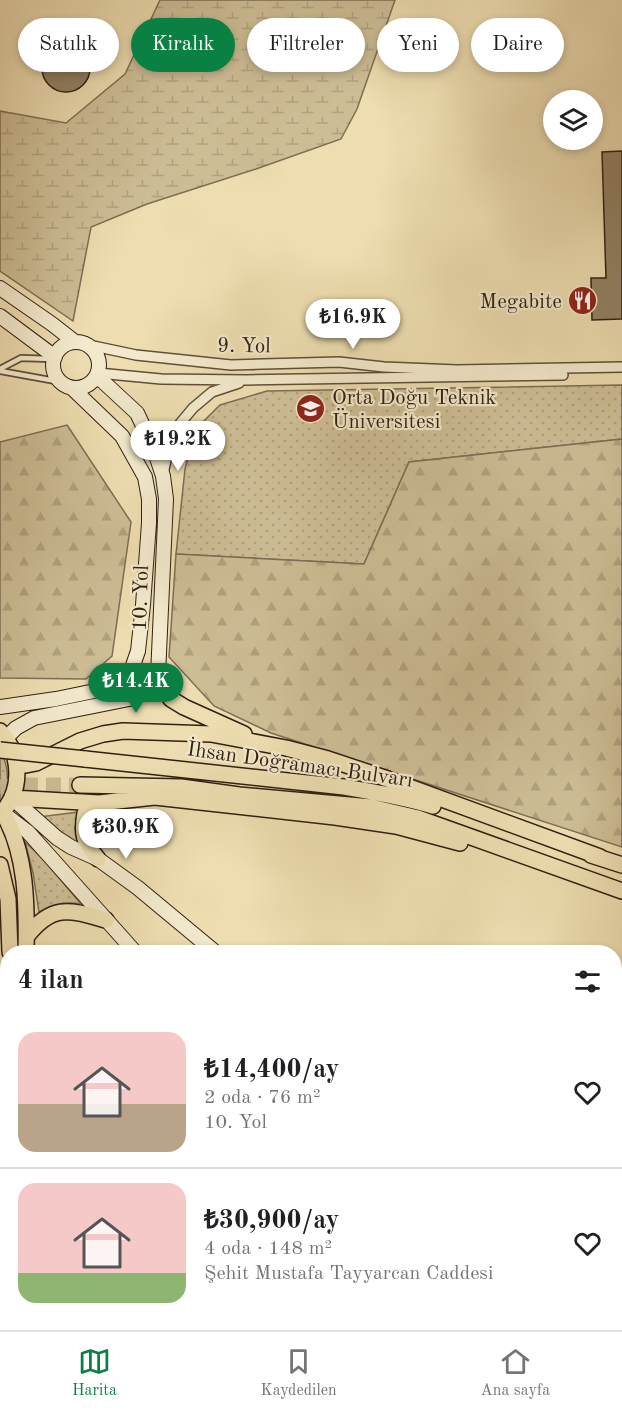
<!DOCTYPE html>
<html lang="tr">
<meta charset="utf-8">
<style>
:root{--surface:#fff;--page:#f6f6f6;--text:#202124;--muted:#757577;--line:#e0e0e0;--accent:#0b8043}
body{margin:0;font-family:"Old Standard TT",serif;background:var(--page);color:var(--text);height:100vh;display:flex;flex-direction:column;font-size:22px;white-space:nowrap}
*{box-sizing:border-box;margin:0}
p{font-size:20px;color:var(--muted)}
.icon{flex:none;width:33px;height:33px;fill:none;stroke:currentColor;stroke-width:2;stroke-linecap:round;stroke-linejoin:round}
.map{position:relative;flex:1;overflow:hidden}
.sheet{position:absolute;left:0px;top:945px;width:622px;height:386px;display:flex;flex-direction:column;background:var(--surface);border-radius:24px 24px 0 0;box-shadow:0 3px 9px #0003}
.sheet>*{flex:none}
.top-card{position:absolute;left:18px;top:18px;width:586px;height:54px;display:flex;gap:12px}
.tools{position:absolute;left:543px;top:90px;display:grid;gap:12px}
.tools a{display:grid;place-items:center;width:60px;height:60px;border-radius:50%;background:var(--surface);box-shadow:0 3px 9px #0003;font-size:30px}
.price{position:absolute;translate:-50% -51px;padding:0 14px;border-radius:21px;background:#fff;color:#222;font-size:20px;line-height:39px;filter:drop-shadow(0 2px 3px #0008)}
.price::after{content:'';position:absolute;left:50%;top:36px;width:18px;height:14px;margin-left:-9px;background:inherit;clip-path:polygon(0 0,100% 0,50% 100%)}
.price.current{background:var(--accent);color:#fff}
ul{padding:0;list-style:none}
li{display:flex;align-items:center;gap:18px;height:150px;padding:0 18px}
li+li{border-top:2px solid var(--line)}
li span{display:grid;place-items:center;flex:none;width:168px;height:120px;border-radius:18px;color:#555}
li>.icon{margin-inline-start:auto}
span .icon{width:72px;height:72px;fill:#fffc;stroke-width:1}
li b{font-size:26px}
h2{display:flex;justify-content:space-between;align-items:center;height:72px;padding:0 18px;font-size:26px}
.chip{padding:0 21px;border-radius:27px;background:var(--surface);box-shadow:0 3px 9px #0003;font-size:21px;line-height:54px}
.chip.current{background:var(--accent);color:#fff}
.tabs{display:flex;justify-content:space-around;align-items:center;height:84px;border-top:2px solid var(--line);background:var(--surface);font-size:16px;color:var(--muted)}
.tabs a{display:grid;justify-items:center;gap:3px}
.tabs .current{color:var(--accent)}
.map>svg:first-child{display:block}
.grass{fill:url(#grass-dots);stroke:#7e6e54;stroke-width:1.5}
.forest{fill:url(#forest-firs);stroke:#7e6e54;stroke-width:1.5}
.wetland{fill:url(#wetland-marsh);stroke:#7e6e54;stroke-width:1.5}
.building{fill:#928264;stroke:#302012;stroke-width:1.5}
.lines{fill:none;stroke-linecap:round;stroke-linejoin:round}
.primary-tunnel{stroke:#c7b790;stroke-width:15;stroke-dasharray:15 8;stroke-linecap:butt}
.lane-casing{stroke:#5f4f3a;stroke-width:8}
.street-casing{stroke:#5f4f3a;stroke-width:12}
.secondary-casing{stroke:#302012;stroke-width:16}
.primary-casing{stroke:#302012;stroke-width:18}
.lane{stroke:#f3e9cc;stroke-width:4.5}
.street{stroke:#f3e9cc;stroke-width:9}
.secondary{stroke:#f3e9cc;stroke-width:14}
.primary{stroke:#edddb0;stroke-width:15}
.primary-bridge-casing{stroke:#302012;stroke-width:18;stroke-linecap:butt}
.primary-bridge{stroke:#edddb0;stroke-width:15}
.labels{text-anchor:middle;stroke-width:4.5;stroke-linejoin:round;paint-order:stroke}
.poi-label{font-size:21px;fill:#302012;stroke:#f3e9cc;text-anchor:end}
.street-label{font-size:21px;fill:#302012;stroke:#f3e9cc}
</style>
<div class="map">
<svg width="622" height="1330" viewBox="0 0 622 1330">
<defs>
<pattern id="grass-dots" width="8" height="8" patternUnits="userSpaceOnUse" patternTransform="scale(1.5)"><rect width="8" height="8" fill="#cdbd95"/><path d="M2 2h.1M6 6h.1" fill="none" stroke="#b0a27f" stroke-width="1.8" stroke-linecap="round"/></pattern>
<pattern id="forest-firs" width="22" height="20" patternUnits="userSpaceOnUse" patternTransform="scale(1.5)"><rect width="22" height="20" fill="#cdbd95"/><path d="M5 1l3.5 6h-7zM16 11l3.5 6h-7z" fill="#b0a27f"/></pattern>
<pattern id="wetland-marsh" width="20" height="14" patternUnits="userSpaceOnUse" patternTransform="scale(1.5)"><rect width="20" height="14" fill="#cdbd95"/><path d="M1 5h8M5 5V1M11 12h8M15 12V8" fill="none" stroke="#b0a27f"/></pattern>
</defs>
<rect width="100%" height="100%" fill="#edddb0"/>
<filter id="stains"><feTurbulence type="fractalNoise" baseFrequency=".00333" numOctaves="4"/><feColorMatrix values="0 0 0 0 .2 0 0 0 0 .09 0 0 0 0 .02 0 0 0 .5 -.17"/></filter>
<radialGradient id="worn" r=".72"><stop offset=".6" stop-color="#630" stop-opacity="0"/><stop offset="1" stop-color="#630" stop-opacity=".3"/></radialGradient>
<path class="grass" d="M622,385V439L409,462L364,564L176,554L185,469L196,429L220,405L267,391Z
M0,751C11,769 9,787 0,805Z
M79,812L75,828L80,846L39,817Z
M25,842L42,858L81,904C65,901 53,904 39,912L33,873Z
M7,1311L8,1323H21L24,1330H0V1312Z"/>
<path class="forest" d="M67,425L131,522L112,656L86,679L0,678V442Z
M622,439V847L271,733L214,706L169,657L176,554L364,564L409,462Z"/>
<path class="wetland" d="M160,0H395L357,109L341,139L256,169L147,204L91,227L73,321L0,271V111L66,123L125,74Z"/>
<path class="building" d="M42 68a24 24 0 1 1 48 0a24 24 0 1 1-48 0Z
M622,151V319L592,320L591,278H606L602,152Z"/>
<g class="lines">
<path class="primary-tunnel" d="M0,787L26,785H80"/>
<defs>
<path id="lane" d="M0,369L21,358L52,359
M0,371L61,382
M615,1035L622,1034
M0,1246V1256
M615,1251L622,1258
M0,1256L8,1262
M0,1303L8,1296
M31,1323L33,1330"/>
<path id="street" d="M84,344L136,355L231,365L339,362L384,367L457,370L622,367
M98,373L161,379L246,380L563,375
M163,474L169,447L178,426L193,408L212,392L239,383
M230,1323L232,1330"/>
<path id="secondary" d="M0,288L52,324L75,342
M0,316L55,357
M53 365a23 23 0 1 1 46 0a23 23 0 1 1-46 0Z
M0,707L56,699L114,687L124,681L130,674L138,651L143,605L149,523V499L145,477L122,436L72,388
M6,738L16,728L34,718L134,698C145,692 151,686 158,675L166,499L163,476L154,449L137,413L97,376
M12,798L57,838L71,847L98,859L138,888L215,952
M3,813L28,832L135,952
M555,1323L562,1330
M614,1323L620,1330"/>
<path id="primary" d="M158,675L165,691L171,699L184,707L244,734
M0,731C22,755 23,791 0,815
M85,759L344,787C374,792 404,797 433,806
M17,765H26L36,763L80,741L103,734L123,731L211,734L286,748L328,759L382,777L600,857
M80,785L181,787L239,795L371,807L418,818L622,891
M12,798L99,803
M3,813C27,854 27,906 26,952
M591,855L622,865
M98,859C84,842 81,835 85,813L99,803L155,797L335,817L396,826L460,843
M0,865L8,899L10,952
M27,936C53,903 70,910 106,920
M0,1053L8,1099
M0,1139L8,1165
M70,1323L72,1330
M81,1323L84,1330
M102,1323L104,1330
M117,1323L120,1330"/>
</defs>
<use href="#lane" class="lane-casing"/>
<use href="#street" class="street-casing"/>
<use href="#secondary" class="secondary-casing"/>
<use href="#primary" class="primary-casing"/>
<use href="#lane" class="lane"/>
<use href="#street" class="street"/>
<use href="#secondary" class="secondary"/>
<use href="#primary" class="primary"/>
<defs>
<path id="primary-bridge" d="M0,750L85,759"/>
</defs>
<use href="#primary-bridge" class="primary-bridge-casing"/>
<use href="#primary-bridge" class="primary-bridge"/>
</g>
<defs>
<symbol id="restaurant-disc" viewBox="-11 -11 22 22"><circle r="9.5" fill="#8f2418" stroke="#f3e9cc"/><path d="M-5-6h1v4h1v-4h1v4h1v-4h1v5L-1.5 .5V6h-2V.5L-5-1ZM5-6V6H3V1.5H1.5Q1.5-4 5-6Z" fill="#fff"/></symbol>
<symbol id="university-disc" viewBox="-11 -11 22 22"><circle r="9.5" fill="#8f2418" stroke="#f3e9cc"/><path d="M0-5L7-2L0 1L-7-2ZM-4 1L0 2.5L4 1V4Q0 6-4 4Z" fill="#fff"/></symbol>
</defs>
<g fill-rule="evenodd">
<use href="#restaurant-disc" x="566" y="284" width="33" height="33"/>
<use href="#university-disc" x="294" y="392" width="33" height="33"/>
</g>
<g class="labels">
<g class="poi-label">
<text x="562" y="308">Megabite</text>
<text x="332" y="404" text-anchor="start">Orta Doğu Teknik<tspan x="332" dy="24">Üniversitesi</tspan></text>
</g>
<g class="street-label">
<text transform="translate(244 345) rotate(1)" y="7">9. Yol</text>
<text transform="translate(140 598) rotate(-88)" y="7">10. Yol</text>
<text transform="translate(300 764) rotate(8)" y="7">İhsan Doğramacı Bulvarı</text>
</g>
</g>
<rect width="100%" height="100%" filter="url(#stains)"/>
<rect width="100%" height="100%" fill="url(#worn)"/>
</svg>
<div class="tools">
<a><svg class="icon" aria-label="layers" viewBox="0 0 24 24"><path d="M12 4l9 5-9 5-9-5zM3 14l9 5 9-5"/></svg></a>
</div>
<b class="price" style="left:353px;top:350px">₺16.9K</b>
<b class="price" style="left:178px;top:472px">₺19.2K</b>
<b class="price current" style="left:136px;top:714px">₺14.4K</b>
<b class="price" style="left:126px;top:860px">₺30.9K</b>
<div class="top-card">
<a class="chip">Satılık</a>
<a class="chip current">Kiralık</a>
<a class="chip">Filtreler</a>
<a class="chip">Yeni</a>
<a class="chip">Daire</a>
</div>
<section class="sheet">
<h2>4 ilan<svg class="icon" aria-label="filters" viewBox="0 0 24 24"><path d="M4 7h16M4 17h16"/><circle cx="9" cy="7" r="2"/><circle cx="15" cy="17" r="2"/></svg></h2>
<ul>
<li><span style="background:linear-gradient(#f6c9c9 60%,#b9a48a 0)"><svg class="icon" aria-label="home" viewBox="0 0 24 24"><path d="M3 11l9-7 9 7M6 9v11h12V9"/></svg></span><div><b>₺14,400/ay</b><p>2 oda · 76 m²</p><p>10. Yol</p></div><svg class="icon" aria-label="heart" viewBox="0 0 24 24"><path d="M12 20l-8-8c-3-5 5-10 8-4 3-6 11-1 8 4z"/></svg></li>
<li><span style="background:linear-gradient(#f6c9c9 75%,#8fb573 0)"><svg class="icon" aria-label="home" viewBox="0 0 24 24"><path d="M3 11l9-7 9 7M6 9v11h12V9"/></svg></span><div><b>₺30,900/ay</b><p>4 oda · 148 m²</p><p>Şehit Mustafa Tayyarcan Caddesi</p></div><svg class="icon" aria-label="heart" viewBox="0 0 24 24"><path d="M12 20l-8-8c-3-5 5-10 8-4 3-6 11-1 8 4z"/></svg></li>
</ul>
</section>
</div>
<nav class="tabs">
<a class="current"><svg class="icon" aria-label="map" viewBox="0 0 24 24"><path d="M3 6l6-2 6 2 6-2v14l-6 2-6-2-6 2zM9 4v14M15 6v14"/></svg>Harita</a>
<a><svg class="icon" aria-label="saved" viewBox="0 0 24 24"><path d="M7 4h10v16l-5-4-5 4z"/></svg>Kaydedilen</a>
<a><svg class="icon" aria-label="home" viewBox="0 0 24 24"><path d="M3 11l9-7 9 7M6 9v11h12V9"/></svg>Ana sayfa</a>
</nav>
